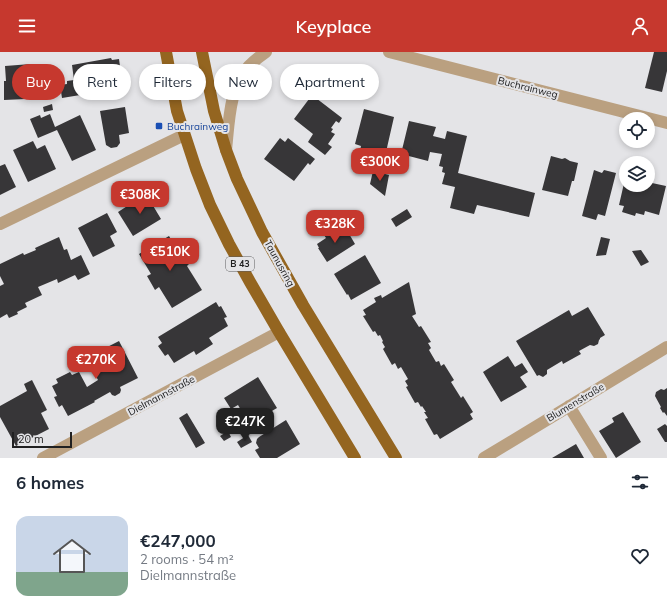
<!DOCTYPE html>
<meta charset="utf-8">
<style>
:root{--surface:#fff;--page:#f6f6f7;--text:#1f2937;--muted:#747a83;--line:#e0e1e3;--accent:#c6382e}
body{margin:0;font-family:Mulish,sans-serif;background:var(--page);color:var(--text);height:100vh;display:flex;flex-direction:column;font-size:15px;white-space:nowrap}
*{box-sizing:border-box;margin:0}
p{font-size:13px;color:var(--muted)}
.icon{flex:none;width:22px;height:22px;fill:none;stroke:currentColor;stroke-width:2;stroke-linecap:round;stroke-linejoin:round}
.map{position:relative;height:406px;overflow:hidden}
.panel{display:flex;flex-direction:column;background:var(--surface);flex:1}
.panel>*{flex:none}
.hud{position:absolute;left:12px;top:12px;width:400px;height:36px;display:flex;gap:8px}
.tools{position:absolute;left:619px;top:60px;display:grid;gap:8px}
.tools a{display:grid;place-items:center;width:36px;height:36px;border-radius:50%;background:var(--surface);box-shadow:0 2px 6px #0003;font-size:20px}
.scale{position:absolute;left:12px;bottom:10px;width:60px;box-sizing:border-box;padding-left:4px;border:2px solid #202021;border-top:0;font-size:11px;line-height:14px;white-space:nowrap;color:#202021;-webkit-text-stroke:3px #e4e4e7;paint-order:stroke}
.price{position:absolute;translate:-50% -34px;padding:0 9px;border-radius:8px;background:var(--accent);color:#fff;font-size:13px;line-height:26px;filter:drop-shadow(0 1px 2px #0008)}
.price::after{content:'';position:absolute;left:50%;top:24px;width:12px;height:9px;margin-left:-6px;background:inherit;clip-path:polygon(0 0,100% 0,50% 100%)}
.price.selected{background:#222;color:#fff}
ul{padding:0;list-style:none}
li{display:flex;align-items:center;gap:12px;height:100px;padding:0 16px}
li+li{border-top:1px solid var(--line)}
li span{display:grid;place-items:center;flex:none;width:112px;height:80px;border-radius:12px;color:#555}
li>.icon{margin-inline-start:auto}
span .icon{width:48px;height:48px;fill:#fffc;stroke-width:1}
li b{font-size:17px}
h2{display:flex;justify-content:space-between;align-items:center;height:48px;padding:0 16px;font-size:17px}
.chip{padding:0 14px;border-radius:18px;background:var(--surface);box-shadow:0 2px 6px #0003;font-size:14px;line-height:36px}
.chip.selected{background:var(--accent);color:#fff}
header{display:flex;justify-content:space-between;align-items:center;height:52px;padding:0 16px;background:var(--accent);color:#fff;font-size:18px;font-weight:600}
.map>svg:first-child{display:block}
.building{fill:#373638}
.lines{fill:none;stroke-linecap:round;stroke-linejoin:round}
.minor{stroke:#baa080;stroke-width:12}
.major{stroke:#946520;stroke-width:12}
.transit-dot{fill:#1a4fb4;stroke:#e4e4e7;stroke-width:1.5}
.labels{text-anchor:middle;stroke-width:4;stroke-linejoin:round;paint-order:stroke}
.shield{fill:#e4e4e7;stroke:#5b5b5c;stroke-width:1}
.shield-label{font-size:9px;font-weight:bold;fill:#202021}
.street-label{font-size:10px;fill:#202021;stroke:#e4e4e7}
.transit-label{font-size:10px;fill:#164399;stroke:#e4e4e7;text-anchor:start}
</style>
<header><svg class="icon" aria-label="menu" viewBox="0 0 24 24"><path d="M4 6h16M4 12h16M4 18h16"/></svg>Keyplace<svg class="icon" aria-label="person" viewBox="0 0 24 24"><circle cx="12" cy="8" r="4"/><path d="M4 21q1-7 8-7t8 7"/></svg></header>
<div class="map">
<svg width="667" height="406" viewBox="0 0 667 406">
<rect width="100%" height="100%" fill="#e4e4e7"/>
<path class="building" d="M654,0H667V19L662,40L645,36Z
M111,6L112,8L119,7L123,36L62,46L60,33L67,32V29L74,28L72,13Z
M31,12L32,40H26V47L4,48V29H6L5,14Z
M41,14H49L50,37L42,38Z
M312,43L342,66L339,71L336,69L331,76L333,77L331,80L335,82L328,92L332,95L325,103L308,90L313,82L294,67Z
M52,52L53,58L44,60L43,55Z
M125,55L129,81L119,83L120,91L117,95L111,96L106,93L100,59Z
M364,57L394,65L386,100L380,98L379,103L360,99L361,94L355,92Z
M50,62L55,75L80,63L96,98L72,109L57,78L38,86L30,67L40,63L41,66Z
M409,69L436,75L433,84L445,87L447,79L467,84L458,121L535,141L529,165L477,153L474,162L450,156L455,135L442,132L445,121L442,120L443,115L439,114L442,102L430,100L428,109L401,102Z
M280,86L285,90L288,86L315,107L310,113L308,111L294,129L264,107Z
M33,89L37,97L45,93L56,117L28,130L13,98Z
M551,104L562,107L565,106L570,109L578,111L574,129H572L568,144L542,138Z
M5,112L16,135L0,143V114Z
M594,118L602,121L604,118L616,121L605,164L598,162L596,168L582,164Z
M373,119L389,123L385,144L370,132Z
M648,126L651,127L652,131L666,134L659,163L645,159L644,163L636,161L635,164L622,160L624,154L619,153L625,127L626,133H648Z
M146,142L161,167L133,184L118,160Z
M407,157L412,165L396,175L391,167Z
M107,161L117,180L110,184L115,194L93,205L78,176Z
M345,175L355,192L327,210L318,196H319L317,192L326,186L324,183L329,180L331,183Z
M169,184L182,206L185,204L189,212L187,214L202,238L172,256L159,235L155,238L147,224L151,222L139,202Z
M59,185L64,198L67,197L71,208L81,203L90,222L78,228L75,223L58,231L57,227L38,235L42,243L25,251L27,255L17,260L18,262L9,266L7,262L0,266V234L4,232L0,224V212L23,201L24,203L36,198L35,196Z
M601,185L610,187L606,203L596,204Z
M641,198L649,210L641,214L632,199Z
M365,203L381,231L351,248L348,242L347,243L334,222Z
M409,230L416,262L412,264L419,275L421,274L431,290L428,291L431,296L429,298L436,310L439,309L441,314L444,312L454,328L451,330L461,346L463,344L473,360L470,362L473,367L440,387L437,382L434,383L425,367L428,366L424,360H426L422,354L421,355L418,350L415,351L406,335L408,334L405,329L408,327L401,315L398,317L395,311L392,313L383,297L385,295L382,290L383,289L380,283L378,284L375,279L373,280L363,264L366,263L363,258L376,250L374,246L381,243L382,246Z
M216,250L219,255L221,254L227,265L224,266L228,274L209,286L213,292L196,303L194,299L174,311L168,302L165,304L158,294L162,291L158,285Z
M588,255L605,283L600,286V287L599,288L598,292L594,294L590,293L579,299L581,302L563,312L562,309L547,318V322L543,325L539,323L537,324L516,289L569,258L572,264Z
M119,289L138,326L120,335L121,338L120,341L115,344L112,343L110,340L94,349L95,350L68,364L62,353L59,355L54,345L57,344L52,334L58,331L56,327L70,320L72,323L79,320L87,335L98,328L86,306Z
M508,304L515,315L522,311L528,320L520,325L527,335L501,350L483,320Z
M258,325L277,356L249,372L238,353L231,357L224,346Z
M32,328L47,358L41,361L49,377L16,394L0,365V354L27,339L24,332Z
M667,336V364L664,360L663,361L660,356L661,355L655,344L656,340L661,337L664,338Z
M623,360L641,390L616,406L599,379L614,370L612,366Z
M187,361L205,391L196,396L179,366Z
M286,368L300,392L277,406H260L255,398L259,396L256,391L257,387L259,385Z
M665,372L667,374V390H665L657,377Z
M228,379L231,385L224,389L220,384Z
M248,383L252,390L241,396L237,390Z
M576,392L584,406H552Z"/>
<g class="lines">
<path class="minor" d="M389,0L667,71
M226,98C229,71 229,35 249,14C254,9 260,4 266,0
M0,172L184,83
M569,354L601,406
M43,406L279,280
M484,406L667,295"/>
<path class="major" d="M166,0L177,59L196,117L210,153L229,192L250,230L279,280L355,406
M202,0L214,59L226,98L237,127L262,180L303,253L396,406"/>
</g>
<rect class="transit-dot" x="155" y="70" width="8" height="8" rx="2"/>
<g class="labels">
<rect class="shield" x="226" y="205" width="28" height="14" rx="3"/>
<g class="shield-label">
<text x="240" y="215">B 43</text>
</g>
<g class="street-label">
<text transform="translate(528 35) rotate(14)" y="4">Buchrainweg</text>
<text transform="translate(280 211) rotate(61)" y="4">Taunusring</text>
<text transform="translate(161 343) rotate(-28)" y="4">Dielmannstraße</text>
<text transform="translate(575 350) rotate(-31)" y="4">Blumenstraße</text>
</g>
<g class="transit-label">
<text x="167" y="78">Buchrainweg</text>
</g>
</g>
</svg>
<div class="tools">
<a><svg class="icon" aria-label="locate" viewBox="0 0 24 24"><circle cx="12" cy="12" r="6"/><path d="M12 2v4M12 18v4M2 12h4M18 12h4"/></svg></a>
<a><svg class="icon" aria-label="layers" viewBox="0 0 24 24"><path d="M12 4l9 5-9 5-9-5zM3 14l9 5 9-5"/></svg></a>
</div>
<div class="scale">20 m</div>
<b class="price" style="left:380px;top:130px">€300K</b>
<b class="price" style="left:140px;top:163px">€308K</b>
<b class="price" style="left:335px;top:192px">€328K</b>
<b class="price" style="left:170px;top:220px">€510K</b>
<b class="price" style="left:96px;top:328px">€270K</b>
<b class="price selected" style="left:245px;top:390px">€247K</b>
<div class="hud">
<a class="chip selected">Buy</a>
<a class="chip">Rent</a>
<a class="chip">Filters</a>
<a class="chip">New</a>
<a class="chip">Apartment</a>
</div>
</div>
<section class="panel">
<h2>6 homes<svg class="icon" aria-label="filters" viewBox="0 0 24 24"><path d="M4 7h16M4 17h16"/><circle cx="9" cy="7" r="2"/><circle cx="15" cy="17" r="2"/></svg></h2>
<ul>
<li><span style="background:linear-gradient(#c9d6e8 70%,#7fa58c 0)"><svg class="icon" aria-label="home" viewBox="0 0 24 24"><path d="M3 11l9-7 9 7M6 9v11h12V9"/></svg></span><div><b>€247,000</b><p>2 rooms · 54 m²</p><p>Dielmannstraße</p></div><svg class="icon" aria-label="heart" viewBox="0 0 24 24"><path d="M12 20l-8-8c-3-5 5-10 8-4 3-6 11-1 8 4z"/></svg></li>
</ul>
</section>
